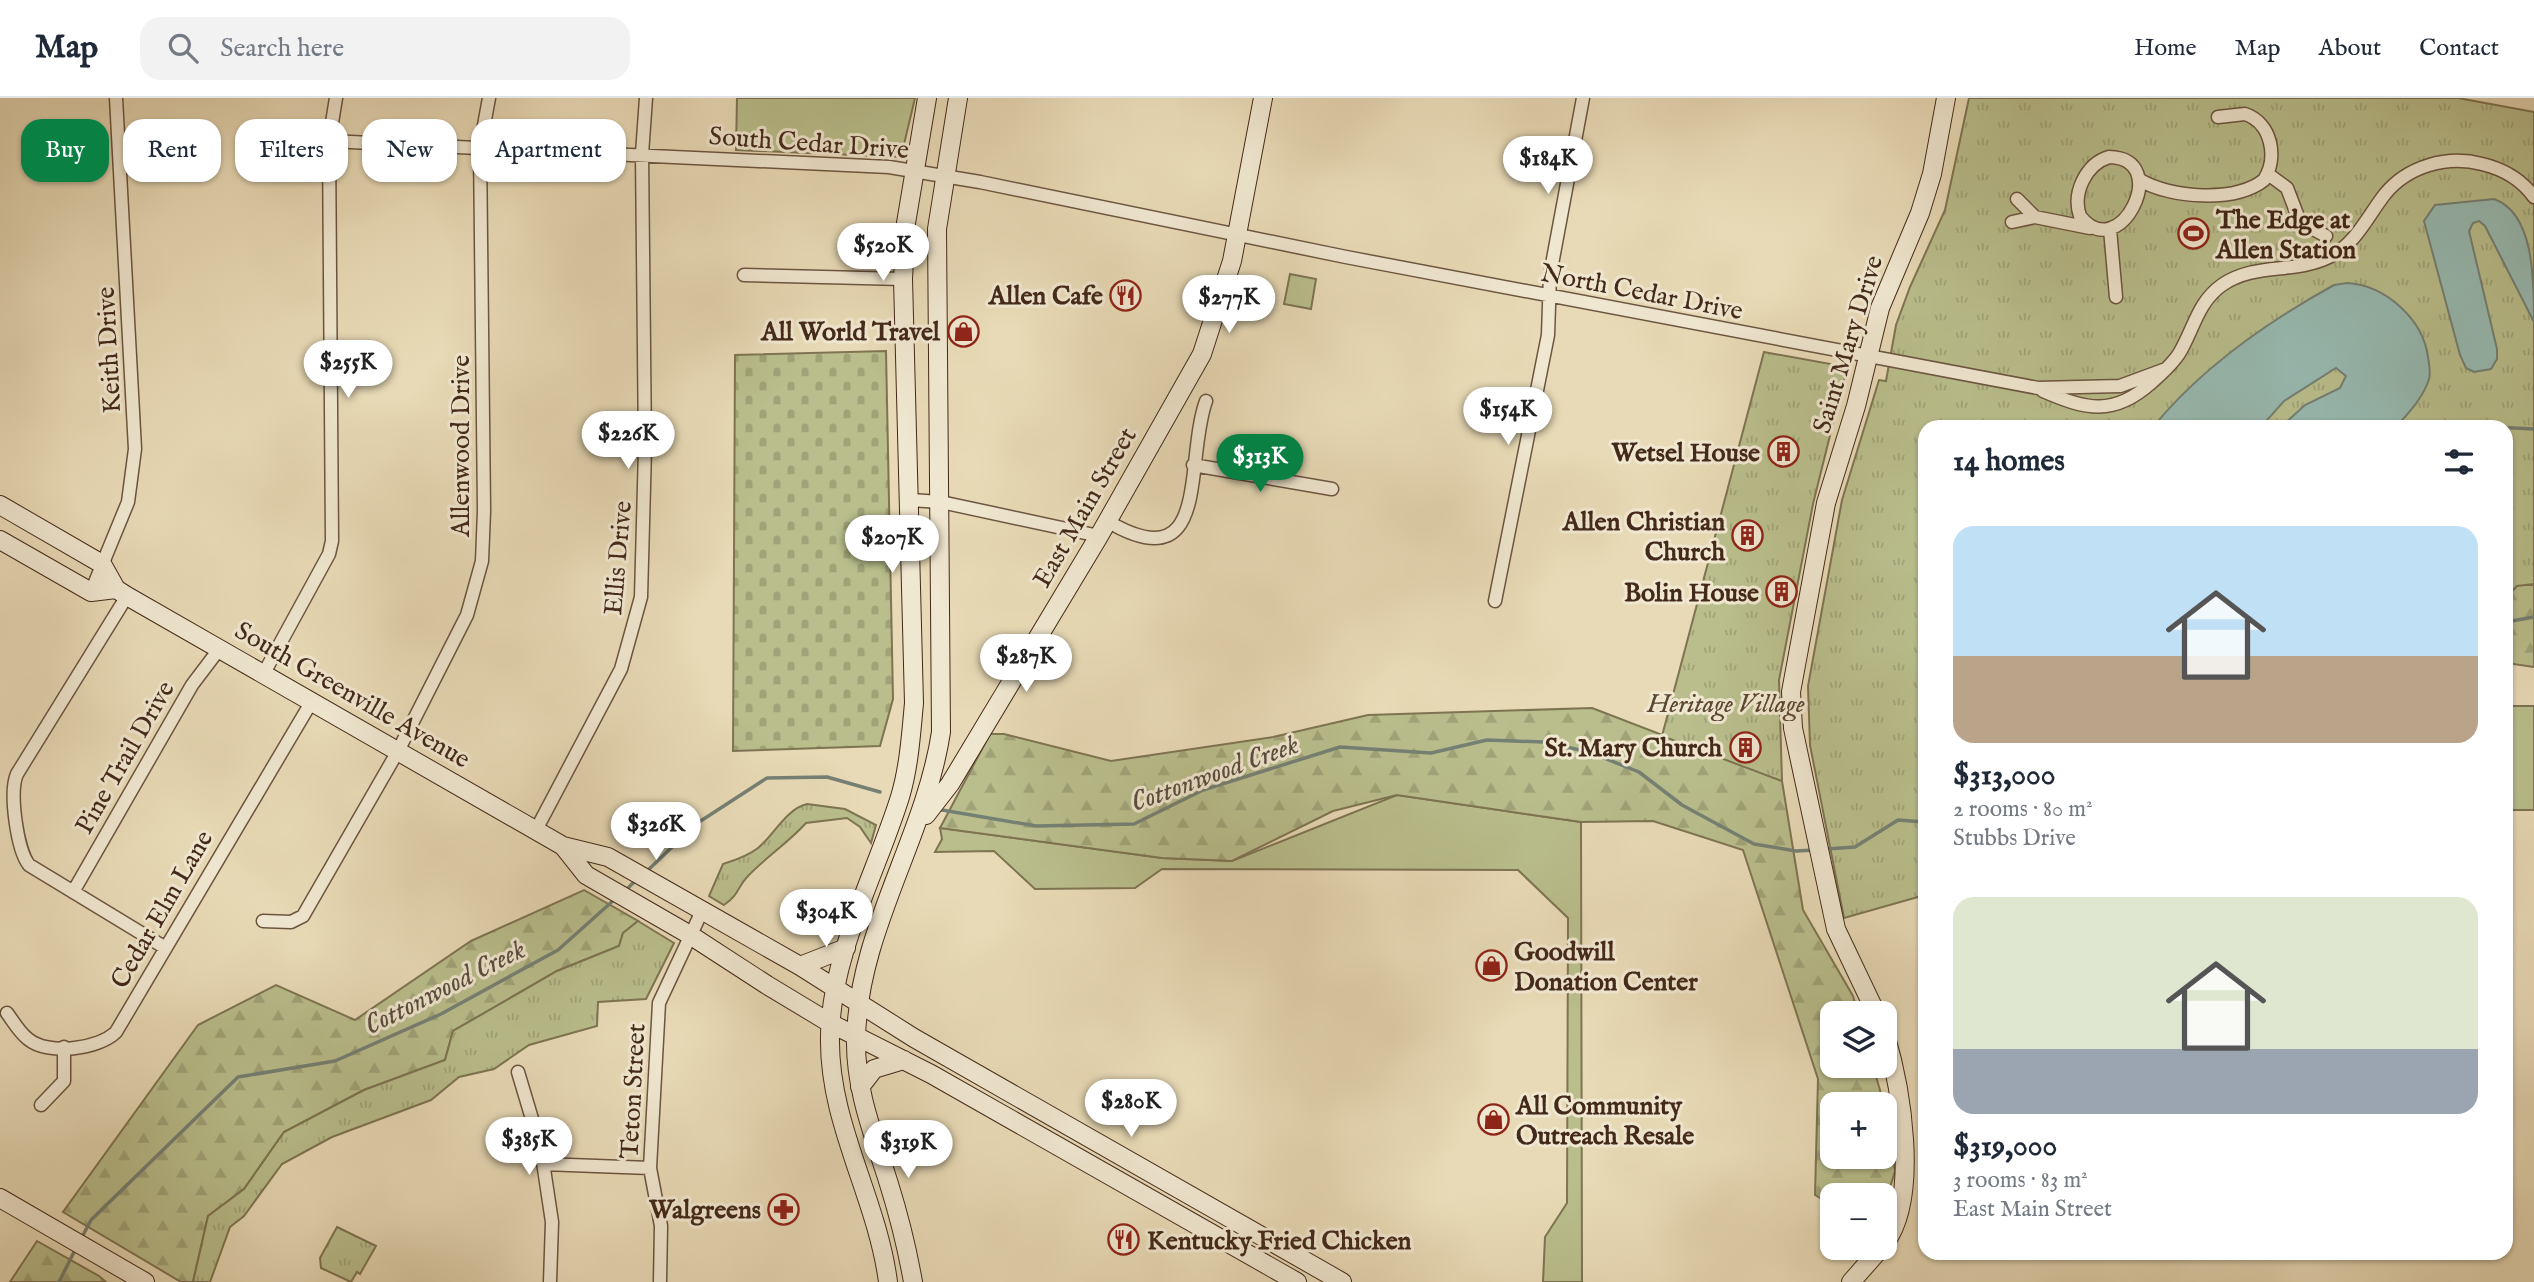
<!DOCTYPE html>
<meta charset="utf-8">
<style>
:root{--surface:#fff;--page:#f2f2f3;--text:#1f2937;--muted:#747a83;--line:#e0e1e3;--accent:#0b8043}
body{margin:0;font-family:"IM FELL English",serif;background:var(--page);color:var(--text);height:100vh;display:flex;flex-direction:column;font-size:26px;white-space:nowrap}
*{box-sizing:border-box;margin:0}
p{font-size:23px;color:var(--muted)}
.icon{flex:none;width:38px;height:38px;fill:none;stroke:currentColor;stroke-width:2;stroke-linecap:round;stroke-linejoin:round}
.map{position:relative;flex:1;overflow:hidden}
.panel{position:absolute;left:1918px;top:322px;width:595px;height:840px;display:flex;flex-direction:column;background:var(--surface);border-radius:21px;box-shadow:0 2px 5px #0004}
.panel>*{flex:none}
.hud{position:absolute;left:21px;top:21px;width:665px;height:63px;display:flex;gap:14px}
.buttons{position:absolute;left:1820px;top:903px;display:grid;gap:14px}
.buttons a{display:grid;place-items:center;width:77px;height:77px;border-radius:14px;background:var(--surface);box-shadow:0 2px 5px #0004;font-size:35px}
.price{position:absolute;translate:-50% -60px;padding:0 16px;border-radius:24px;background:#fff;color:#222;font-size:23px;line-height:46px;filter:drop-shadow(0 2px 4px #0008)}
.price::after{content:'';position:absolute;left:50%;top:42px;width:21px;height:16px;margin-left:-10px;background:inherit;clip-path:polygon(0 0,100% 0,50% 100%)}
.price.active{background:var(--accent);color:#fff}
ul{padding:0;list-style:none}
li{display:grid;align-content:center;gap:14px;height:371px;padding:0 35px}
li span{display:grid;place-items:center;height:217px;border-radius:21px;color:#555}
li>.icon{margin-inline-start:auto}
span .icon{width:126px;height:126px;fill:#fffc;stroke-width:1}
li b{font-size:30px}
h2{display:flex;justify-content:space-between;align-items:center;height:84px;padding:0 35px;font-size:30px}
.chip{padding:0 24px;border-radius:21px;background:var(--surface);box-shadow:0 2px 5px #0004;font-size:24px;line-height:63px}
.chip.active{background:var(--accent);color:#fff}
header{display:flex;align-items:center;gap:42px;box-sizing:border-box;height:98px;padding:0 35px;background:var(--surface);border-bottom:2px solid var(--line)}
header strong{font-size:33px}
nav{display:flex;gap:38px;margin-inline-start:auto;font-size:24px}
.search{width:490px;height:63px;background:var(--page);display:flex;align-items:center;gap:18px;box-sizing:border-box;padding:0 24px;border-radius:21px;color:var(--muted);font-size:26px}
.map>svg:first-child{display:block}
.green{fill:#b9be8c;stroke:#7e7452;stroke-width:2}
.forest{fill:url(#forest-firs);stroke:#7e7452;stroke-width:2}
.cemetery{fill:url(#cemetery-stones);stroke:#7e7452;stroke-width:2}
.park{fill:url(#park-tufts);stroke:#7e7452;stroke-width:2}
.water{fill:#97bab1;stroke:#758074;stroke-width:2}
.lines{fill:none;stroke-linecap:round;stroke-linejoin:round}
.stream{stroke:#758074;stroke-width:3.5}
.street-casing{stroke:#6c5540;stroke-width:15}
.secondary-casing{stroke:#432919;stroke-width:20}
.street{stroke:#f0e7d0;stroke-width:12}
.secondary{stroke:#f0e7d0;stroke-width:18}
.labels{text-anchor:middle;stroke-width:6;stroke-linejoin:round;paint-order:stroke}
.street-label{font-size:26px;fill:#432919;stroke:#f0e7d0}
.poi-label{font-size:26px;font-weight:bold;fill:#432919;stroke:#f0e7d0;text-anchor:end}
.park-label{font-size:26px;font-style:italic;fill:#5b4730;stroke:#f0e7d0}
.water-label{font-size:28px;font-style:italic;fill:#584d3f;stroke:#f0e7d0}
</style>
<header>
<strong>Map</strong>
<div class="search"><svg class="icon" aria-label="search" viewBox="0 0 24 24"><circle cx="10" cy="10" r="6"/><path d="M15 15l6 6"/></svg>Search here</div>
<nav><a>Home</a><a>Map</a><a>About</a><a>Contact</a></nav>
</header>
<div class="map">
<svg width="2534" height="1184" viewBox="0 0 2534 1184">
<defs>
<pattern id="forest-firs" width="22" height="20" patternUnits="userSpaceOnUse" patternTransform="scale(1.75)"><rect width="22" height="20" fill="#b9be8c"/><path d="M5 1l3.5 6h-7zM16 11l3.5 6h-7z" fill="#a0a378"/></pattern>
<pattern id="cemetery-stones" width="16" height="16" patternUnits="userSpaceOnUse" patternTransform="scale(1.75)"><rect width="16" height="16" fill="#b9be8c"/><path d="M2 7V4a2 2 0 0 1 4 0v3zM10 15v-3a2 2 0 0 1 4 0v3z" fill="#a0a378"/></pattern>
<pattern id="park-tufts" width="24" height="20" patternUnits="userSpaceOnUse" patternTransform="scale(1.75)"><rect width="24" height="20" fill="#b9be8c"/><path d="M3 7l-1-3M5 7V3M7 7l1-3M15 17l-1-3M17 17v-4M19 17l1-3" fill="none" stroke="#a0a378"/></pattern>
</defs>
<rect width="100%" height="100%" fill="#e8dab6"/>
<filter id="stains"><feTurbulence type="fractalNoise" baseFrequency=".00286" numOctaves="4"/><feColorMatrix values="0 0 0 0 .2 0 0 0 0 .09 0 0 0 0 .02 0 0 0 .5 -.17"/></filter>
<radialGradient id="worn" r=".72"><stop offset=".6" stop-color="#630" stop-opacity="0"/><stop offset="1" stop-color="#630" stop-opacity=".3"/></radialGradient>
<path class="green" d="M737,0H915L901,59L736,52Z
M1290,176L1316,181L1311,211L1284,206Z
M2506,608H2534V712H2506Z
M1397,697L1581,724L1582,1184H1543L1545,1139L1567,1105L1568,820L1518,772L1162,771L1135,790L1035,791L994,753L935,754L942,741L940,730L1162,760L1232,763Z"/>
<path class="forest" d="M2515,487H2534V569L2506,565V503Z
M1592,610L1782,683L1803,812L1853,898L1858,915H1832V968H1873L1884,1006H1832V1059H1885V1009L1895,1073L1885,1106V1097H1832V1107L1815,1097L1818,981L1743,752L1653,723L1581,724L1397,697L1333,713L1232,763L1162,760L940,730L990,636H1004L1111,663L1273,639L1368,617Z
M584,792L638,823L623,835L619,848L557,873L453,933L445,962L364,992L284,1034L244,1091L208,1118L193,1184H181L63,1114L198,927L276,887L355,922L471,843Z
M37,1143L99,1178L106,1184H10Z"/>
<path class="cemetery" d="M886,253L893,601L880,648L733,653L735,257Z"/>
<path class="park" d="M1969,0H2458L2534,14V486L2517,488L2506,500V329H1925V797L1844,820L1810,647L1808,588L1842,402L1879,282L1886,283L1896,227L1910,189L1945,112Z
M1764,254L1847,269L1813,406L1779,582L1782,683L1662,638Z
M807,706L845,711L876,727L871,745L860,729L847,720L806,725C788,745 766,759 748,778C737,789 740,796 724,807L709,798L723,766C736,762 748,758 758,750C774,737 786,711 807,706Z
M638,823L674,845L646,901L598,904L597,928L529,947L494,971L459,979L431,1002L332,1039L282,1066L244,1118L230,1129L210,1184H193L208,1118L244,1091L284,1034L364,992L445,962L453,933L557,873L619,848L623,835Z
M337,1129L376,1148L360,1176L357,1174L351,1184L321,1170L320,1160Z"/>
<path class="water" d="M2494,101C2534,115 2534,181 2534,224L2485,128L2479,123L2473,125L2469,133L2497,251V261L2491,271L2474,274L2466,270L2460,257L2424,123L2435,107Z
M2347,185C2385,187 2423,221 2428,259C2429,266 2431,275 2429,281C2424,298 2408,317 2395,329H2281L2305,307L2340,290L2346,278L2336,270L2284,303L2261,329H2153C2202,269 2267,224 2334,187Z"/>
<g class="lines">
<path class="stream" d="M2494,329L2534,331
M2506,524L2534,519
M942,712L1036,728L1134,726L1203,692L1340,649L1431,655L1487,642L1543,644L1589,654L1639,674L1682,707L1754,746L1796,753L1815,752
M1826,751L1855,749L1898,722L1925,724
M645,775L696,726L767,680L827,679L880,694
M624,794L636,782
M81,1141L91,1122L238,979L335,963L441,916L558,852L615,801
M59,1184L76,1150"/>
<defs>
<path id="street" d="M329,43L889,69L980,84L1346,159L2038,290L2120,288L2166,271
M2109,59C2174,60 2119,169 2080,118C2072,95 2086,66 2109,59Z
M2268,76L2287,90L2300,124L2326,138
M2140,82C2170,100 2235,105 2264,82C2278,60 2272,25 2245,16L2218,19
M2017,101L2035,119
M2012,124L2035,119L2090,130
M2110,131L2116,199
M744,177L903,181
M2043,293C2086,312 2114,318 2151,285C2161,276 2173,266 2180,254C2194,230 2198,204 2222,187C2255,164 2295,176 2329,159C2356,146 2367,119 2385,96C2408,68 2447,57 2482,66C2503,71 2521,81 2534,99
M1193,367L1332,391
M910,402L941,404L1099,438
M1107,423C1212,485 1184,364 1206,303
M91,494L128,404L135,351L116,0
M127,498L17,676C9,694 17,752 29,767L164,849
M1495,503L1548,237L1550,177L1583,0
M264,575L329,456L332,443L329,43L336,0
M536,732L621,571L641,499L645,351L642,56L646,0
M73,794L192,587L220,550
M263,823L291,824L303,818L398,653L467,517L482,463L484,413L480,49L489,0
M7,915C13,923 19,934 28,941C48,958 99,951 116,934L312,603
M518,974L541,1051L552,1124L550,1184
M41,1007L64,983V949
M543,1066L650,1070
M660,1184L661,1128L650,1070L659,905L702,813"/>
<path id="secondary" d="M0,407L102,466L116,491L127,498L563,748L608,759L800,868L914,940L1342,1184
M0,442L91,494L116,491
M926,717L950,686L1099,438L1202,256L1232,163L1263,0
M563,748L586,777L690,837L767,887L830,925L931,976L1297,1184
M800,868L846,850
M1876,915L1836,831L1793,630L1791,594L1826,405L1856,308L1880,210L1920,115L1932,76L1946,0
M1885,936C1901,989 1920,1098 1885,1145
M860,989L874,971L904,962
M0,1100L145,1184
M888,1184C877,1099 828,1025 830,938C831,856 876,776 900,699C909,669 911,637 914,605L903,181L906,125L927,0
M913,1184C907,1150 899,1118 889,1086C874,1038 855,992 856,941C858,832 925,740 941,634L937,131L958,0
M1851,1184L1881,1150"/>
</defs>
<use href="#street" class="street-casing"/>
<use href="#secondary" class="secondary-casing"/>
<use href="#street" class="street"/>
<use href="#secondary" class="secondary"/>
</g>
<defs>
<symbol id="stadium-ring" viewBox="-11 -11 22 22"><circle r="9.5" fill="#f0e7d0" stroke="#8f2418" stroke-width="1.5"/><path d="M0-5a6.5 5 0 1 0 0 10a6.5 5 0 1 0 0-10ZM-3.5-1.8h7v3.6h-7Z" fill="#8f2418"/></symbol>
<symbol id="restaurant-ring" viewBox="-11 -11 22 22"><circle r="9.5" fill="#f0e7d0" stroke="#8f2418" stroke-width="1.5"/><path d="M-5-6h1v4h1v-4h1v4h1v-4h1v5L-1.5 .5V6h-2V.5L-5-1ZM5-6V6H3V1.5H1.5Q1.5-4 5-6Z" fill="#8f2418"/></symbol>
<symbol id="shop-ring" viewBox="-11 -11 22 22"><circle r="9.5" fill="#f0e7d0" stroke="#8f2418" stroke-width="1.5"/><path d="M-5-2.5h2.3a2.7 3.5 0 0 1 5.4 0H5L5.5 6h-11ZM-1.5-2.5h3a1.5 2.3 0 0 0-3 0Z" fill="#8f2418"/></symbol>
<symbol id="building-ring" viewBox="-11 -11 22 22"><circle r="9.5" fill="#f0e7d0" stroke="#8f2418" stroke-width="1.5"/><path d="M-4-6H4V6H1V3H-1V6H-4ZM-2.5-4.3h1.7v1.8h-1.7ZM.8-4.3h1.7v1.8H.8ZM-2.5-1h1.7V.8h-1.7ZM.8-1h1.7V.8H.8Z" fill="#8f2418"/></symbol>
<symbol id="pharmacy-ring" viewBox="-11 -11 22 22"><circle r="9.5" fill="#f0e7d0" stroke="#8f2418" stroke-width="1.5"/><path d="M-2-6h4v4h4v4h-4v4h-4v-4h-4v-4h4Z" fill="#8f2418"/></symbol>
</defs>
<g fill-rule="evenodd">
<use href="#stadium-ring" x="2176" y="118" width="35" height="35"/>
<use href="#restaurant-ring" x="1108" y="180" width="35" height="35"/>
<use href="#shop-ring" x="946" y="216" width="35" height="35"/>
<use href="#building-ring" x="1766" y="336" width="35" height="35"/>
<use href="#building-ring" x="1730" y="420" width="35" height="35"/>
<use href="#building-ring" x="1764" y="476" width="35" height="35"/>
<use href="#building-ring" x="1728" y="632" width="35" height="35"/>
<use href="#shop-ring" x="1474" y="850" width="35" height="35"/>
<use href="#shop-ring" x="1476" y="1004" width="35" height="35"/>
<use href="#pharmacy-ring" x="766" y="1094" width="35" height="35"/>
<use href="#restaurant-ring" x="1106" y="1124" width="35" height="35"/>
</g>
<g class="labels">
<g class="street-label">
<text transform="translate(809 44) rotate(4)" y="9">South Cedar Drive</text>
<text transform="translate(1642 193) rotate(11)" y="9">North Cedar Drive</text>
<text transform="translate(1847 246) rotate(-73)" y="9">Saint Mary Drive</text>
<text transform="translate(108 252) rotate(-93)" y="9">Keith Drive</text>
<text transform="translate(460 348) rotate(-90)" y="9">Allenwood Drive</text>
<text transform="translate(1084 409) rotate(-60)" y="9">East Main Street</text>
<text transform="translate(617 460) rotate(-85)" y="9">Ellis Drive</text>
<text transform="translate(353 596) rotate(30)" y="9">South Greenville Avenue</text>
<text transform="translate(124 659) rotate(-60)" y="9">Pine Trail Drive</text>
<text transform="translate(161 811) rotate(-60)" y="9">Cedar Elm Lane</text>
<text transform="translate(632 993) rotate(-87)" y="9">Teton Street</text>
</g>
<g class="poi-label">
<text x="2216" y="130" text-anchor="start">The Edge at<tspan x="2216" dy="30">Allen Station</tspan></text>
<text x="1103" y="206">Allen Cafe</text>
<text x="940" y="242">All World Travel</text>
<text x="1760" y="363">Wetsel House</text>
<text x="1725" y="432">Allen Christian<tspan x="1725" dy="30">Church</tspan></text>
<text x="1759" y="503">Bolin House</text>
<text x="1722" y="658">St. Mary Church</text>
<text x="1514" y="862" text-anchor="start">Goodwill<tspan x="1514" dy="30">Donation Center</tspan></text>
<text x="1516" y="1016" text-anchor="start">All Community<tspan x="1516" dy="30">Outreach Resale</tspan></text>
<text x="761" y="1120">Walgreens</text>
<text x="1147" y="1151" text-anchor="start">Kentucky Fried Chicken</text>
</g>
<g class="park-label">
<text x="1726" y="614">Heritage Village</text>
</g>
<g class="water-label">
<text transform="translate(1214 674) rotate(-20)" y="10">Cottonwood Creek</text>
<text transform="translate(444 888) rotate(-27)" y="10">Cottonwood Creek</text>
</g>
</g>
<rect width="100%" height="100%" filter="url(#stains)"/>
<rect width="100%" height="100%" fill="url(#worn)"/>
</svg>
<div class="buttons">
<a><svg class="icon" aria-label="layers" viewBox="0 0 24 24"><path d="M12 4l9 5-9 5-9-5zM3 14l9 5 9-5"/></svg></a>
<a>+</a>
<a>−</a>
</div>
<b class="price" style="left:1548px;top:98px">$184K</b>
<b class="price" style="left:883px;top:185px">$520K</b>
<b class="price" style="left:1229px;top:237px">$277K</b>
<b class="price" style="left:348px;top:302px">$255K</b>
<b class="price" style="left:1508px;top:349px">$154K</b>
<b class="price" style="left:628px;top:373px">$226K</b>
<b class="price active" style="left:1260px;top:396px">$313K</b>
<b class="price" style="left:892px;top:477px">$207K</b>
<b class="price" style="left:1026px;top:596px">$287K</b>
<b class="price" style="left:656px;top:764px">$326K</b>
<b class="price" style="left:826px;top:851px">$304K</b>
<b class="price" style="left:1131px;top:1041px">$280K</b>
<b class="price" style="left:529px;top:1079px">$385K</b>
<b class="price" style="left:908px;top:1082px">$319K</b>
<div class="hud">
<a class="chip active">Buy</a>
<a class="chip">Rent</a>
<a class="chip">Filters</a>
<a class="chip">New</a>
<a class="chip">Apartment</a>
</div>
<section class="panel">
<h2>14 homes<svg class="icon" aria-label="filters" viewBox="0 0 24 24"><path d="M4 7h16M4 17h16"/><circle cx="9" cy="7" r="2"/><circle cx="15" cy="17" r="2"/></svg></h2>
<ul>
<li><span style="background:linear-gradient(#bfe0f5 60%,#b9a48a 0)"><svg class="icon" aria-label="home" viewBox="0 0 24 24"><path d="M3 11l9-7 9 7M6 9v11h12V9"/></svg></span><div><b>$313,000</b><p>2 rooms · 80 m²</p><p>Stubbs Drive</p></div></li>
<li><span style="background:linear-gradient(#dfe7d0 70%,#9aa5b1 0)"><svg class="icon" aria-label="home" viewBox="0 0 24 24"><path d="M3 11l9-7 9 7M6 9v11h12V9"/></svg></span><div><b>$319,000</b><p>3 rooms · 83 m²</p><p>East Main Street</p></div></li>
</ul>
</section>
</div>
